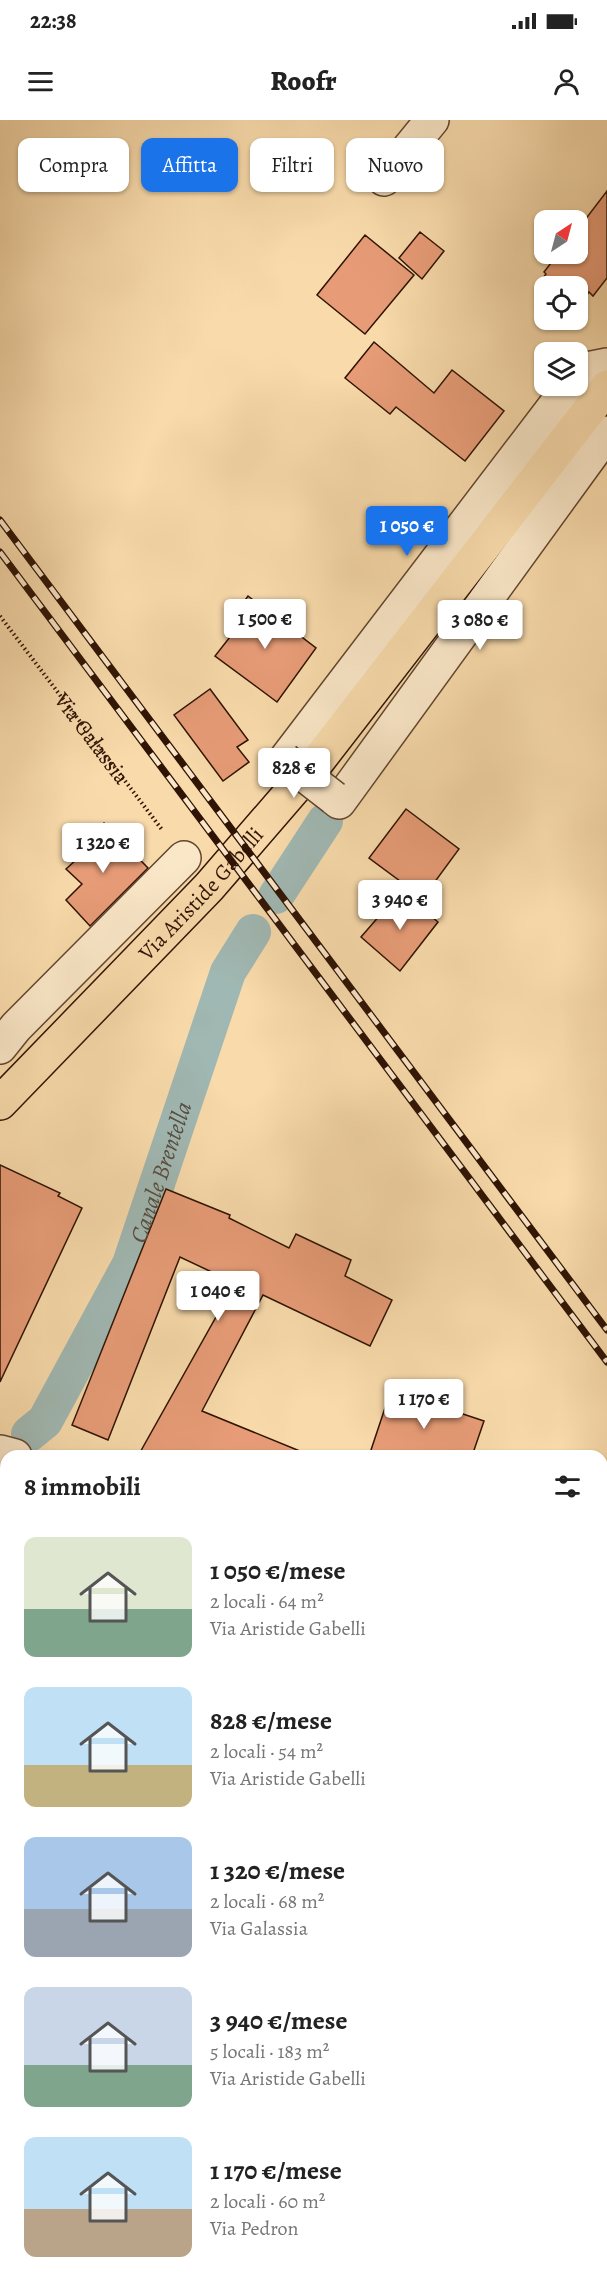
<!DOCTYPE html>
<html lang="it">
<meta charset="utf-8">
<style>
:root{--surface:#fff;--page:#f6f6f6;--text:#222;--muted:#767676;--accent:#1a73e8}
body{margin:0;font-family:Alegreya,serif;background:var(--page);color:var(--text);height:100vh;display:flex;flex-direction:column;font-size:22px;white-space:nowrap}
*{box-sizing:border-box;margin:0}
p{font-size:20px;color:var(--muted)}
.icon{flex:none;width:33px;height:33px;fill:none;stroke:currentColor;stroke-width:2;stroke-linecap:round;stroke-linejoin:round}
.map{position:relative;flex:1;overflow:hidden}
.panel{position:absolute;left:0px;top:1330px;width:608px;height:836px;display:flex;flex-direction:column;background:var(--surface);border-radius:18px 18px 0 0;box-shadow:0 2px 4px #0004}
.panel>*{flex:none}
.hud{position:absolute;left:18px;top:18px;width:572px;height:54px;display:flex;gap:12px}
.needle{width:39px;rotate:36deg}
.tools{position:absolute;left:534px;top:90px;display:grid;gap:12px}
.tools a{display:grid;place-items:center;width:54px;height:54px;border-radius:12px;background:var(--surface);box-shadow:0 2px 4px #0004;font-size:30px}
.price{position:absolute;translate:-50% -51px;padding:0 14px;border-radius:6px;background:#fff;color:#222;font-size:20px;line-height:39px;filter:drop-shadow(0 2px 3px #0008)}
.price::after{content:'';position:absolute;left:50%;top:36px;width:18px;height:14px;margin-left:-9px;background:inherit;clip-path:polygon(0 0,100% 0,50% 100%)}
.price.selected{background:var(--accent);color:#fff}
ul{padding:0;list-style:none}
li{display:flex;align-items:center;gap:18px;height:150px;padding:0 24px}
li span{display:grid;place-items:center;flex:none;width:168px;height:120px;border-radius:12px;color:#555}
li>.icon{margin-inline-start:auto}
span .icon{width:72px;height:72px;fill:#fffc;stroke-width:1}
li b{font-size:26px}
h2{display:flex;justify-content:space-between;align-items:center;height:72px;padding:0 24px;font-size:26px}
.chip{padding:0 21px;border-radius:12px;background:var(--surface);box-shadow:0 2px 4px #0004;font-size:21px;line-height:54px}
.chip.selected{background:var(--accent);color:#fff}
.status{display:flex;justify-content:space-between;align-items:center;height:42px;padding:0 30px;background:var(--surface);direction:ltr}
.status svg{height:16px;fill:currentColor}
header{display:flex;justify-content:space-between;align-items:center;height:78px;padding:0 24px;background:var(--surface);font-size:27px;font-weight:800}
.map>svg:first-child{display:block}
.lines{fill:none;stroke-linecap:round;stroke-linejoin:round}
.canal{stroke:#a0b8b3;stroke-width:36}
.building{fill:#e79c77;stroke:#2f1304;stroke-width:1.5}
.minor-casing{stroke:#61452e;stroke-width:36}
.major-casing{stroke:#2f1304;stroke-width:36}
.path{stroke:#2f1304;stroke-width:4;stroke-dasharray:1.5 3;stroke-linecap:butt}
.minor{stroke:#fae7c8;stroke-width:33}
.major{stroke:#f8daab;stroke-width:33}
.rail-casing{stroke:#2f1304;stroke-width:7}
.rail{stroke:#fae7c8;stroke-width:4.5;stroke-dasharray:14;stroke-linecap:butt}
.minor-bridge-casing{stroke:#61452e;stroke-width:36;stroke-linecap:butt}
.minor-bridge{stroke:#fae7c8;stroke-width:33}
.labels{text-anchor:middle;stroke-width:4.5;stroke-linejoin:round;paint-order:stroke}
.street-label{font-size:22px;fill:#2f1304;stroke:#fae7c8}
.water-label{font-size:24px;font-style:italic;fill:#574d41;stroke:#fae7c8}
</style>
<div class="status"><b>22:38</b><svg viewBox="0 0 49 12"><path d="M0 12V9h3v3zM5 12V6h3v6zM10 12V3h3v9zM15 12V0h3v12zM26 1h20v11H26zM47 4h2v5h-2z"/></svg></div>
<header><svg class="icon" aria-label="menu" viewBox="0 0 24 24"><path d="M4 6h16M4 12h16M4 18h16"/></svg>Roofr<svg class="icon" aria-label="person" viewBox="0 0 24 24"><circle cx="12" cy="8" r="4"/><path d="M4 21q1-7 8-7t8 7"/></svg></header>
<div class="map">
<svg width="607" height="2165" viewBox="0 0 607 2165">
<rect width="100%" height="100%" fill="#f8daab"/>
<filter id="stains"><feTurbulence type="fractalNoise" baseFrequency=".00333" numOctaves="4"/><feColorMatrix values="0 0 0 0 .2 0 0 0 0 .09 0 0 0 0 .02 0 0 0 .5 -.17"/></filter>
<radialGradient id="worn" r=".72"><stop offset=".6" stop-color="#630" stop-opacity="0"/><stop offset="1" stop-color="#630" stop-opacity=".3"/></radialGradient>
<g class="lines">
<g class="canal">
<path d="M276,776L325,701"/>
<path id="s1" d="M29,1314L45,1301L130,1144L228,852L253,812"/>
</g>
</g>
<path class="building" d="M607,71V158L593,176L589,172L578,187V166H544V173L537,166L546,154L544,152L558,134H578V109Z
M420,112L444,131L422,159L399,138Z
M365,115L414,155L365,214L317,175Z
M374,222L434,273L452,250L504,291L465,341L396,287L390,294L345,258Z
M248,476L316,528L277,582L215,536L237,508L230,501Z
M210,569L248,620L237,627L249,642L223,661L174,595Z
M406,689L459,729L423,778L369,738Z
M104,703L148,748L90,806L66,780L82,764L66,749L87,730L81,724Z
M401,771L438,802L400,851L361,817Z
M0,1045L60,1073L58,1076L82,1088L0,1262Z
M166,1069L230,1095L229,1098L289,1128L296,1114L351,1140L345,1156L392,1180L370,1226L263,1175L202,1291L312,1336H138L235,1163L180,1137L108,1320L72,1305Z
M391,1270L484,1301L472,1336H369Z"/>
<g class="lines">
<defs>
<path id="minor" d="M384,59L432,0
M578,256L582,250L607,245
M285,640L570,266
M334,678L339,682L607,313
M0,927L16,907L184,738
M0,1332L15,1336
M602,1532L607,1534
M602,1659L607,1638
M45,2165L47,2160
M467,2165L468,2160"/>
<g id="major">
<path id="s3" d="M0,983L209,767L317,642L607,267"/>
</g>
</defs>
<use href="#minor" class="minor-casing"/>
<use href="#major" class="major-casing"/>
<path class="path" id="s2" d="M0,496L163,711"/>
<use href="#minor" class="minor"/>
<use href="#major" class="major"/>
<defs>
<path id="rail" d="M0,400L607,1210
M0,432L607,1242"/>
</defs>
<use href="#rail" class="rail-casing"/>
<use href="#rail" class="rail"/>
<defs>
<path id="minor-bridge" d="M285,640L334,678"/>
</defs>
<use href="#minor-bridge" class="minor-bridge-casing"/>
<use href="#minor-bridge" class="minor-bridge"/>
</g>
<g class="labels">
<g class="street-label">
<text dy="8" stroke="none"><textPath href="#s2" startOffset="153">Via Galassia</textPath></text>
<text dy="8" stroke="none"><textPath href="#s3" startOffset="290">Via Aristide Gabelli</textPath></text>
</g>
<g class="water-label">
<text dy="8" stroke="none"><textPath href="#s1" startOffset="296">Canale Brentella</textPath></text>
</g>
</g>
<rect width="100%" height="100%" filter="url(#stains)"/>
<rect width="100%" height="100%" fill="url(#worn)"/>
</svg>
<div class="tools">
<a><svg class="needle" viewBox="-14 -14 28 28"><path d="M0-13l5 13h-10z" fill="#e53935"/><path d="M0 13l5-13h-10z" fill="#767676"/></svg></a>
<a><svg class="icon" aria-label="locate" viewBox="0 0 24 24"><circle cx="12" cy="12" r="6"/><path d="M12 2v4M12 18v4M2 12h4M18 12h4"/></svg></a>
<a><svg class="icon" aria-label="layers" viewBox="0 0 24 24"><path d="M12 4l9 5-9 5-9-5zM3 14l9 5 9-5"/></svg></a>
</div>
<b class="price selected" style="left:407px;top:437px">1 050 €</b>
<b class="price" style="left:265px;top:530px">1 500 €</b>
<b class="price" style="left:480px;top:531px">3 080 €</b>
<b class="price" style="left:294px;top:679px">828 €</b>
<b class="price" style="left:103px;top:754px">1 320 €</b>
<b class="price" style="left:400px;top:811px">3 940 €</b>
<b class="price" style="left:218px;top:1202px">1 040 €</b>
<b class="price" style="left:424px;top:1310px">1 170 €</b>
<div class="hud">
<a class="chip">Compra</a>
<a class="chip selected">Affitta</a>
<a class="chip">Filtri</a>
<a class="chip">Nuovo</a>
</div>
<section class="panel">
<h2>8 immobili<svg class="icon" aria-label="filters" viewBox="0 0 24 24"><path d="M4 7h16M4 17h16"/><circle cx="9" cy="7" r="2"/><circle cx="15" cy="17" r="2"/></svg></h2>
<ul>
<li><span style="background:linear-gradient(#dfe7d0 60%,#7fa58c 0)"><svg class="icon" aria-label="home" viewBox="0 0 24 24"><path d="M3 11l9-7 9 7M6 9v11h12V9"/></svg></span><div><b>1 050 €/mese</b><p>2 locali · 64 m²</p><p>Via Aristide Gabelli</p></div></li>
<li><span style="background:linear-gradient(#bfe0f5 65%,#c2b280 0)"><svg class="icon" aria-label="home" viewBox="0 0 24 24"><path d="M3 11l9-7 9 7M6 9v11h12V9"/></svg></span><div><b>828 €/mese</b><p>2 locali · 54 m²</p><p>Via Aristide Gabelli</p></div></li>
<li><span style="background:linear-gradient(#a9c7e8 60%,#9aa5b1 0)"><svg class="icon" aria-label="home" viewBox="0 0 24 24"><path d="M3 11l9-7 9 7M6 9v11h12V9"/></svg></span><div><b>1 320 €/mese</b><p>2 locali · 68 m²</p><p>Via Galassia</p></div></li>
<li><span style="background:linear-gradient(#c9d6e8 65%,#7fa58c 0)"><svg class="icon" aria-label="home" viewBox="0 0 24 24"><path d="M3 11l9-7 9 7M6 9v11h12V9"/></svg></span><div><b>3 940 €/mese</b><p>5 locali · 183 m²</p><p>Via Aristide Gabelli</p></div></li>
<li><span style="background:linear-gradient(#bfe0f5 60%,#b9a48a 0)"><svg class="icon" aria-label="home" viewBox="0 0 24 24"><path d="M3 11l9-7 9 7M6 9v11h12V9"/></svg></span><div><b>1 170 €/mese</b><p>2 locali · 60 m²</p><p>Via Pedron</p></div></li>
</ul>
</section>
</div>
